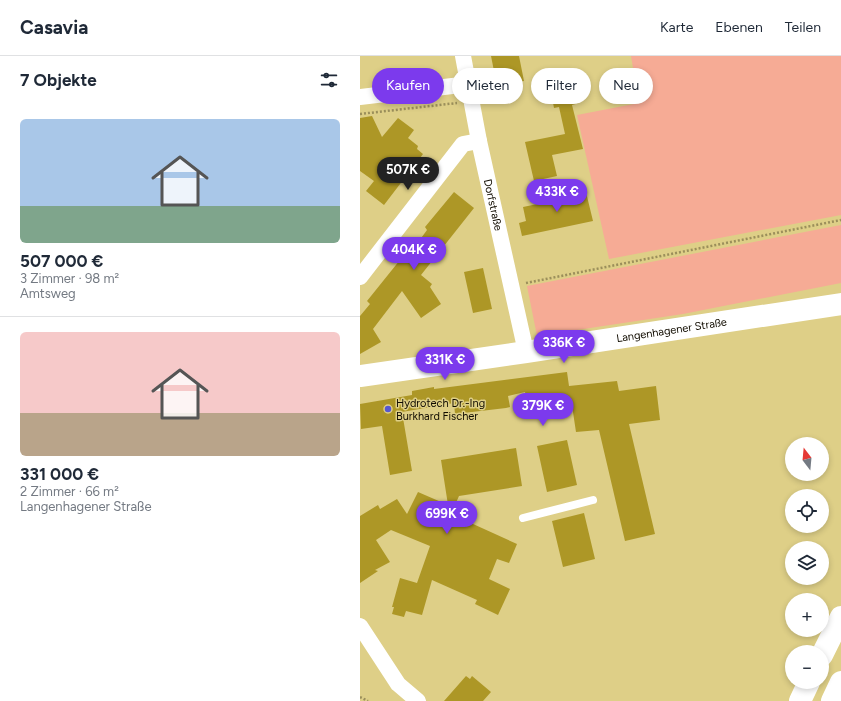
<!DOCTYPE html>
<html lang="de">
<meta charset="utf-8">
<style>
:root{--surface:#fff;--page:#f6f6f7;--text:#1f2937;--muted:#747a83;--line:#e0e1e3;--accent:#7c3aed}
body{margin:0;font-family:Figtree,sans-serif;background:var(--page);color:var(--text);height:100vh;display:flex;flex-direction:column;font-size:15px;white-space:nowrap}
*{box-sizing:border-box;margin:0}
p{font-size:13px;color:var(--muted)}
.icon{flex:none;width:22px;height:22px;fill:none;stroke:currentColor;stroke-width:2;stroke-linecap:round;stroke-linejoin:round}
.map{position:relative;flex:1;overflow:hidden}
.drawer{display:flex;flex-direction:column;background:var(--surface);width:360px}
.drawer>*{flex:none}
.top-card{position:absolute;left:12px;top:12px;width:380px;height:36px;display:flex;gap:8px}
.needle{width:26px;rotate:344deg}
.buttons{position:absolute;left:425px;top:381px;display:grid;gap:8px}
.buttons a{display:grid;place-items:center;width:44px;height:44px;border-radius:50%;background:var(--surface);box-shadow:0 2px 6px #0003;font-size:20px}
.price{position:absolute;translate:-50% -34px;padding:0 9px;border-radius:14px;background:var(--accent);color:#fff;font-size:13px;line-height:26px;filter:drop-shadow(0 1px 2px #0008)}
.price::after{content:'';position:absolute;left:50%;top:24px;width:12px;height:9px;margin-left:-6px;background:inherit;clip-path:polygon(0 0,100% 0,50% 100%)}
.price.current{background:#222;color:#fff}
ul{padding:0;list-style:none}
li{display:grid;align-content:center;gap:8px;height:212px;padding:0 20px}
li+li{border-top:1px solid var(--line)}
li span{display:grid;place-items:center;height:124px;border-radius:6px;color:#555}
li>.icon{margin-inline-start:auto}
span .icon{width:72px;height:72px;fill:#fffc;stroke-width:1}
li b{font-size:17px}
h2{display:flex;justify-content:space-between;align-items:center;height:48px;padding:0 20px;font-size:17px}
.tag{padding:0 14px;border-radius:18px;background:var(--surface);box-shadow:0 2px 6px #0003;font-size:14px;line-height:36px}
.tag.current{background:var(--accent);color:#fff}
header{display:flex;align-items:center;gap:24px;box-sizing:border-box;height:56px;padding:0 20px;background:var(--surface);border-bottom:1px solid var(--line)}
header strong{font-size:19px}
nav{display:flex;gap:22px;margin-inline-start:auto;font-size:14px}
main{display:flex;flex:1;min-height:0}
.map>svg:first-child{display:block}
.green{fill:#f6ab95}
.building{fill:#ad9726}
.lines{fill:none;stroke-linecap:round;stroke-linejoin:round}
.path{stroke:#9b8f5b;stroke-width:2.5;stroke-dasharray:2 2;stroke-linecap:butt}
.lane{stroke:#fff;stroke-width:8}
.street{stroke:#fff;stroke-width:16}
.secondary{stroke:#fff;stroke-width:22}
.highway{stroke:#fff;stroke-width:22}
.poi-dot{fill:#5658d0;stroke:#decf87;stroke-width:1.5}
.labels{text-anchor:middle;stroke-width:3;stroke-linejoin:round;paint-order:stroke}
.street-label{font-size:11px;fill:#110c00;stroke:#decf87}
.poi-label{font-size:11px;fill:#110c00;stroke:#decf87;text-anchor:start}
</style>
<header>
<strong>Casavia</strong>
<nav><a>Karte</a><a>Ebenen</a><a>Teilen</a></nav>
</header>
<main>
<section class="drawer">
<h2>7 Objekte<svg class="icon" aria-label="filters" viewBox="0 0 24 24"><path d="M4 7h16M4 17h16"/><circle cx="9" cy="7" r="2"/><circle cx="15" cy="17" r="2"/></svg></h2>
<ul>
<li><span style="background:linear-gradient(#a9c7e8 70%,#7fa58c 0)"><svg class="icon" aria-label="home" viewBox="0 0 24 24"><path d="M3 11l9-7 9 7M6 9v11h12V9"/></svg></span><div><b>507 000 €</b><p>3 Zimmer · 98 m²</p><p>Amtsweg</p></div></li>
<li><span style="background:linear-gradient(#f6c9c9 65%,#b9a48a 0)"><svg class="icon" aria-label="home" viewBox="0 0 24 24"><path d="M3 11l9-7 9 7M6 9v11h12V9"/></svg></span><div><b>331 000 €</b><p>2 Zimmer · 66 m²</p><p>Langenhagener Straße</p></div></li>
</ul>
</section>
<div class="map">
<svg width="481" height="645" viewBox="0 0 481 645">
<rect width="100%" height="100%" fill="#decf87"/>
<path class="green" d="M271,0H481V159L249,203L217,59L279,47Z
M481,169V227L323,258L177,280L167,230Z"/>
<path class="building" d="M131,0H159L164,25L137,30Z
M213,16L219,47L212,49L223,93L192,99L197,120L174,125L165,86L205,78L199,51L194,52L188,21Z
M12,60L22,81L38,62L54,74L48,82L58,90L57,93L63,98L24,149L6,135L14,125L0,115V62Z
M224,128L233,165L162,180L159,167L166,165L163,151L216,140L213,130Z
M94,136L114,152L61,219L72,228L70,231L81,248L61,262L42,235L13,273L21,286L0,298V260L10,248L7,245L48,194L51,196L67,174L65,171Z
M123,212L132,253L113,257L104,216Z
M207,316L209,330L257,325L259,335L296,330L300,364L269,368L295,478L265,485L239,374L216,376L211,343L168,348L165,336L148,340L150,351L146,352L95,358L94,347L42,356L52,415L30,419L22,370L1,373L0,348L52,339V335L74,331V333Z
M207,384L217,429L187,436L177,390Z
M156,392L162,430L99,440L91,458L157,488L149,507L137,503L129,523L150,533L138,559L115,548L117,544L72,524L62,559L46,555L44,561L32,558L34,551H32L40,522L57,527L70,490L31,474L16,484L30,506L15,514L18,515L0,527V460L18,449L20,453L37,443L47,458L58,436L88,449L81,404Z
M224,457L235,503L203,511L192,465Z
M106,620L110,623L112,620L131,636L123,645H84Z"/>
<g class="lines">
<path class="path" d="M0,58L97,47
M166,227L481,164
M0,641L8,645"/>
<path class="lane" d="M163,462L233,444"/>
<g class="street">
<path id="s1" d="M103,0L119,85L166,296"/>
<path d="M0,41L109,28"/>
<path d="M0,221L103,88L119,85"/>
<path d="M0,570L38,628L58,645"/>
</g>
<path class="secondary" id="s2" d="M0,320L166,296L481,248"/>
<path class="highway" d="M462,599L481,561
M440,645L449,626
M472,645L481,626"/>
</g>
<circle class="poi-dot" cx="28" cy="353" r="4"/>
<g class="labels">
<g class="street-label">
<text dy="4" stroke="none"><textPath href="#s1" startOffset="152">Dorfstraße</textPath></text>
<text dy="4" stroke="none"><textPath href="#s2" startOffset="315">Langenhagener Straße</textPath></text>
</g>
<g class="poi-label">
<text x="36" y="351">Hydrotech Dr.-Ing<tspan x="36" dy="13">Burkhard Fischer</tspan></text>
</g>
</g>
</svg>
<div class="buttons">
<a><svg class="needle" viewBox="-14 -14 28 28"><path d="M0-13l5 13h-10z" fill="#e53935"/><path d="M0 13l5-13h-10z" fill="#747a83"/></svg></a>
<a><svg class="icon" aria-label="locate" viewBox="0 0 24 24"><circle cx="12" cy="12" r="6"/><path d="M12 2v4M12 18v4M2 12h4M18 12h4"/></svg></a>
<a><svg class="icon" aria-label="layers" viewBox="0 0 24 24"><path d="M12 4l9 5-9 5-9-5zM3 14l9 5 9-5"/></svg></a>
<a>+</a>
<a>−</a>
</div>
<b class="price current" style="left:48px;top:135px">507K €</b>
<b class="price" style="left:197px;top:157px">433K €</b>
<b class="price" style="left:54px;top:215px">404K €</b>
<b class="price" style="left:204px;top:308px">336K €</b>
<b class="price" style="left:85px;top:325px">331K €</b>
<b class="price" style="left:183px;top:371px">379K €</b>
<b class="price" style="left:87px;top:479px">699K €</b>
<div class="top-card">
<a class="tag current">Kaufen</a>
<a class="tag">Mieten</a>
<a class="tag">Filter</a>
<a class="tag">Neu</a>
</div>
</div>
</main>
